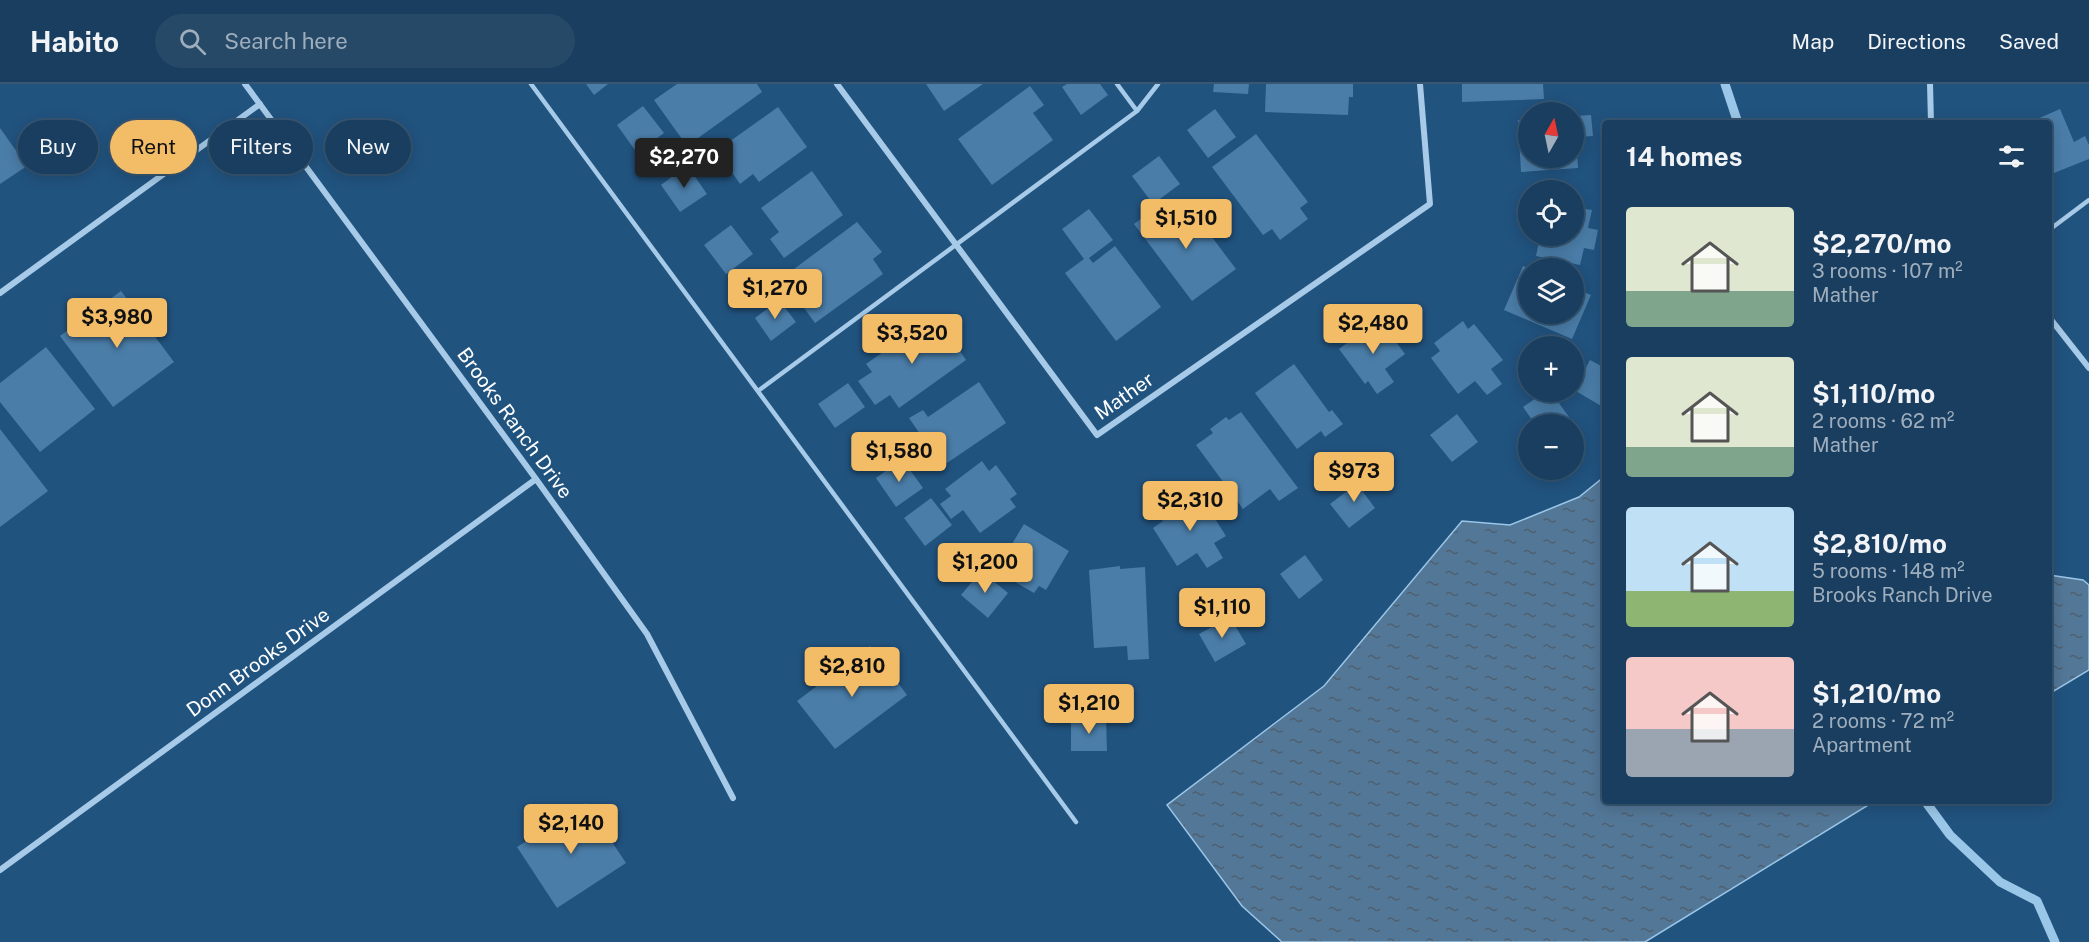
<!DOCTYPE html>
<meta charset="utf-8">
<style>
:root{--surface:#193e5f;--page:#264968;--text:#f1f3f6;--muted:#9faebd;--line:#375774;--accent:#f3bd68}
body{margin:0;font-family:"Public Sans",sans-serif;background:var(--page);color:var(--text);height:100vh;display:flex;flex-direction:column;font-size:22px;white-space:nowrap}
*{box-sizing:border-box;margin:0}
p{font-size:20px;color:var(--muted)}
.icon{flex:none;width:33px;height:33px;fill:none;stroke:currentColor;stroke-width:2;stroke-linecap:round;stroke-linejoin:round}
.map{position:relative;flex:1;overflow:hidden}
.drawer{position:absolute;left:1602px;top:36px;width:450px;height:684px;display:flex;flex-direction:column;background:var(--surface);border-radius:6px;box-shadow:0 3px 15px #0003,0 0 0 2px var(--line)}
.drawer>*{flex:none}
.banner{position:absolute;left:18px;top:36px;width:570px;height:54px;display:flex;gap:12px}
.needle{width:39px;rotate:9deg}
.tools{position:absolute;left:1518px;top:18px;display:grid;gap:12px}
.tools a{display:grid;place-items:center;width:66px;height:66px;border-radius:50%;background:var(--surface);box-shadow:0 3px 15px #0003,0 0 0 2px var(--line);font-size:30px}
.price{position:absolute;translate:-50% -51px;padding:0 14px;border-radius:6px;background:var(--accent);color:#111;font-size:20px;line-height:39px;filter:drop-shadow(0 2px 3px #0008)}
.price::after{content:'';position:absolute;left:50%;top:36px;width:18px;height:14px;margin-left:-9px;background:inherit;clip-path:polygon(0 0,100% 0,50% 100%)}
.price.active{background:#222;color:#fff}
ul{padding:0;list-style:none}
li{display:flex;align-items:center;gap:18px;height:150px;padding:0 24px}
li span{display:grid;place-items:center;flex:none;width:168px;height:120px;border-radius:6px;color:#555}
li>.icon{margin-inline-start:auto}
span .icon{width:72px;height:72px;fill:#fffc;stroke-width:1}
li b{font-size:26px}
h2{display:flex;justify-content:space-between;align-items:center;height:72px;padding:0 24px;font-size:26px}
.tag{padding:0 21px;border-radius:27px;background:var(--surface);box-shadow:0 3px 15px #0003,0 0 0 2px var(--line);font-size:21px;line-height:54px}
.tag.active{background:var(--accent);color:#111}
header{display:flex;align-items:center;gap:36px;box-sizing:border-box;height:84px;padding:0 30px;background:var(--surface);border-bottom:2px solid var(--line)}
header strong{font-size:28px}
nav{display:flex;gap:33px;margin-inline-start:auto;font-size:21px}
.search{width:420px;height:54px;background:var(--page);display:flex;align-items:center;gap:15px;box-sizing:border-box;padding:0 21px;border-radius:33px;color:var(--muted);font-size:22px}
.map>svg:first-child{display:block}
.water{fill:url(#water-ripples);stroke:#9ac6e8;stroke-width:1.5}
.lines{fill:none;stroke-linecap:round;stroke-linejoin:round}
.stream{stroke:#9ac6e8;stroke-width:9}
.building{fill:#4a7da8}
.lane{stroke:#a6cae7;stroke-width:4.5}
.street{stroke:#a6cae7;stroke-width:6}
.labels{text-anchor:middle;stroke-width:4.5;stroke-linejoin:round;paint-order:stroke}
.street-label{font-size:20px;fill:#fff;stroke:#21537f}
</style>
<header>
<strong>Habito</strong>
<div class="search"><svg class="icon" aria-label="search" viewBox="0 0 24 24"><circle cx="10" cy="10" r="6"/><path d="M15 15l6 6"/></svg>Search here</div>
<nav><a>Map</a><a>Directions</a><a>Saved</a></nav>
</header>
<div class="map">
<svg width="2089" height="858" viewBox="0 0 2089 858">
<defs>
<pattern id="water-ripples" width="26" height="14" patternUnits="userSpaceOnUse" patternTransform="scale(1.5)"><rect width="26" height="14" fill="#537797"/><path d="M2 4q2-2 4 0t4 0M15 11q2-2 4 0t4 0" fill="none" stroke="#4f5f6e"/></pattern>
</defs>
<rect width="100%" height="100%" fill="#21537f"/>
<path class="water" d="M1605,392V717H1875L1645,858H1282L1242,822L1167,721L1324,602L1462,437L1510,441L1579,413Z
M2049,491L2083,496L2089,501V586L2049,610Z"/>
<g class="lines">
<path class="stream" d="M1725,0L1738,39
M1925,717L1950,751L2000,798L2037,817L2055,858"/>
</g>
<path class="building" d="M586,0H608L594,11Z
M677,0H757L762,8L687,62L654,16Z
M926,0H983L944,27Z
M1067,0H1100L1108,11L1081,31L1062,3Z
M1214,0H1249L1248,10L1213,8Z
M1266,0H1353V13H1349L1348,31L1265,28Z
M1462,0H1543L1544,15L1462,18Z
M1030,2L1044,21L1033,29L1053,56L992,101L958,55Z
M643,22L664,49L637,69L617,41Z
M778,23L807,63L759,98L753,90L740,100L727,81L730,79L719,65Z
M1215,25L1236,53L1208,74L1187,46Z
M2060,25L2074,58L2085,52L2089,61V75L2049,91V39H2028Z
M1591,31L1593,52L1576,53L1578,84L1521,88L1518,36L1528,35V74H1574V32Z
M0,44L27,82L0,100Z
M1256,50L1308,118L1300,124L1308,135L1280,156L1272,145L1263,151L1212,83Z
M1159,72L1180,100L1153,120L1132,92Z
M687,81L707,110L680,128L661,101Z
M812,87L843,131L784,174L770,155L779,148L761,124Z
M1187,120L1236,185L1192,217L1134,140L1153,126L1162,139Z
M1574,123L1592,126L1588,144L1598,146L1594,166L1584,164L1580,181L1536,172L1540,152H1574Z
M1089,125L1113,156L1089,174L1093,179L1115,162L1161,223L1116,257L1065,189L1084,175L1062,145Z
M857,138L882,168L873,175L883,190L815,239L782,194Z
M731,141L753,170L726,190L704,161Z
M1523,182L1528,184V230H1574V204L1591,211L1572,255L1504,226Z
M121,207L174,278L113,323L60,252Z
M779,216L796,238L771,257L755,234Z
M931,234L943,251L947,248L966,276L899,324L890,311L875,321L858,297L872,288L866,280Z
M1379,235L1405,270L1385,285L1394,298L1377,310L1368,297L1365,300L1339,265Z
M1463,237L1468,245L1474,240L1503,276L1491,285L1502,300L1487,311L1475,297L1458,310L1431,274L1440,267L1434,259Z
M46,263L95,325L40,368L0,318V299Z
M1590,276L1605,284V318L1603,323L1574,306Z
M1294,280L1329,328L1332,326L1343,340L1325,353L1321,347L1297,365L1255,309Z
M979,298L1006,339L947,379L927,349L922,353L909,334L923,326L928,333Z
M848,299L865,323L835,344L818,320Z
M1545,308H1551L1569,333L1557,340H1535L1523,323Z
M1241,328L1298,404L1279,417L1270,405L1243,425L1196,361L1213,349L1210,345L1226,333L1229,336Z
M1457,330L1478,358L1452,378L1430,351Z
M0,345L48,407L0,443Z
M902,375L923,404L896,423L876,394Z
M982,377L989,387L996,381L1017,410L1010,415L1016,423L980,449L963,426L951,435L940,420L951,412L945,405Z
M1362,392L1370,404L1363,408L1375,424L1349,444L1330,420L1351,404L1350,402Z
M1189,412L1193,418L1201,413L1226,452L1214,459L1223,474L1207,484L1197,469L1177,482L1153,444L1163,437L1159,432Z
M931,414L952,441L925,462L904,434Z
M1024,440L1069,467L1046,506L1039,502L1034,509L1015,498L1020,489L1001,478Z
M1305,471L1323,496L1299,515L1280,490Z
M1120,482V485L1145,483L1149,575L1128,576L1127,562L1094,564L1089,486Z
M981,487L1008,509L988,534L961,511Z
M1230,533L1246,560L1215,578L1199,550Z
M870,562L907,611L835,665L797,617Z
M1106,633L1107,667H1071V636H1098V634Z
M586,719L626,779L557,824L517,763Z"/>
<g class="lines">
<path class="lane" d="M531,0L1076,738
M1117,0L1137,27
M2049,146L2089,116
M758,307L1137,27L1158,0"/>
<path class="street" d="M245,0L536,395L647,550L733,714
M837,0L1097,351L1430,120L1420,0
M1930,0L1931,39
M0,209L260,20
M2049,233L2089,284
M0,786L536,395"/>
</g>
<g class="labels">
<g class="street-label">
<text transform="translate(1124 312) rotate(-35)" y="7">Mather</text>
<text transform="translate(515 339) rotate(54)" y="7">Brooks Ranch Drive</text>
<text transform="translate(258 578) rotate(-36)" y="7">Donn Brooks Drive</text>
</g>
</g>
</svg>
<div class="tools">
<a><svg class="needle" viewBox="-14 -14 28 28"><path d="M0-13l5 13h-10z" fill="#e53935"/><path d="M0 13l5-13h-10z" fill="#9faebd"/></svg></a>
<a><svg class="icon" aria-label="locate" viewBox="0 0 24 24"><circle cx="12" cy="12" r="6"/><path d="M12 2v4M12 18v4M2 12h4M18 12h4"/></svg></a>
<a><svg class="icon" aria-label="layers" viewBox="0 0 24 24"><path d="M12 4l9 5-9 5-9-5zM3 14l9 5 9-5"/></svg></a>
<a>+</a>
<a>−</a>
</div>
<b class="price active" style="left:684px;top:105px">$2,270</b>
<b class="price" style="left:1186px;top:166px">$1,510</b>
<b class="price" style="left:775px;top:236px">$1,270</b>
<b class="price" style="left:117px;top:265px">$3,980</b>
<b class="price" style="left:1373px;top:271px">$2,480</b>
<b class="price" style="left:912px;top:281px">$3,520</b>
<b class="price" style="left:899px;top:399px">$1,580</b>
<b class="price" style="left:1354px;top:419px">$973</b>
<b class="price" style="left:1190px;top:448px">$2,310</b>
<b class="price" style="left:985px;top:510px">$1,200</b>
<b class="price" style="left:1222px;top:555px">$1,110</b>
<b class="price" style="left:852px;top:614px">$2,810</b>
<b class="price" style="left:1089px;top:651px">$1,210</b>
<b class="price" style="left:571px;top:771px">$2,140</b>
<div class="banner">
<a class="tag">Buy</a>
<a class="tag active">Rent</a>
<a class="tag">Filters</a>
<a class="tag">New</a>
</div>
<section class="drawer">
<h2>14 homes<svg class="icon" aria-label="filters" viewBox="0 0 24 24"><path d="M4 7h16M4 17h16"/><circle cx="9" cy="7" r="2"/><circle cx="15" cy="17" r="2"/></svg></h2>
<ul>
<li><span style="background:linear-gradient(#dfe7d0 70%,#7fa58c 0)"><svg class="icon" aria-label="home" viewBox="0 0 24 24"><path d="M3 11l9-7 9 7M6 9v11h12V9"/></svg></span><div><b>$2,270/mo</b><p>3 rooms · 107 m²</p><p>Mather</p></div></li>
<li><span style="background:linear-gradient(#dfe7d0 75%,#7fa58c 0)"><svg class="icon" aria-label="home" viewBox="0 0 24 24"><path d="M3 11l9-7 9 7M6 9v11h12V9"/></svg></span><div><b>$1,110/mo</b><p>2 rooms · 62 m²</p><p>Mather</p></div></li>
<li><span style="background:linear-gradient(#bfe0f5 70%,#8fb573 0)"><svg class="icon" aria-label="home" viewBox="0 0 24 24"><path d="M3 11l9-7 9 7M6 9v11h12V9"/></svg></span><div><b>$2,810/mo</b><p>5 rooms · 148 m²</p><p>Brooks Ranch Drive</p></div></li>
<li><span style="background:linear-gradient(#f6c9c9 60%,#9aa5b1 0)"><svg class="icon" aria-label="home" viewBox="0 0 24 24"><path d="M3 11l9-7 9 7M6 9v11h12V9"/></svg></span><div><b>$1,210/mo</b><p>2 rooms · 72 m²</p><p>Apartment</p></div></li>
</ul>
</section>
</div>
